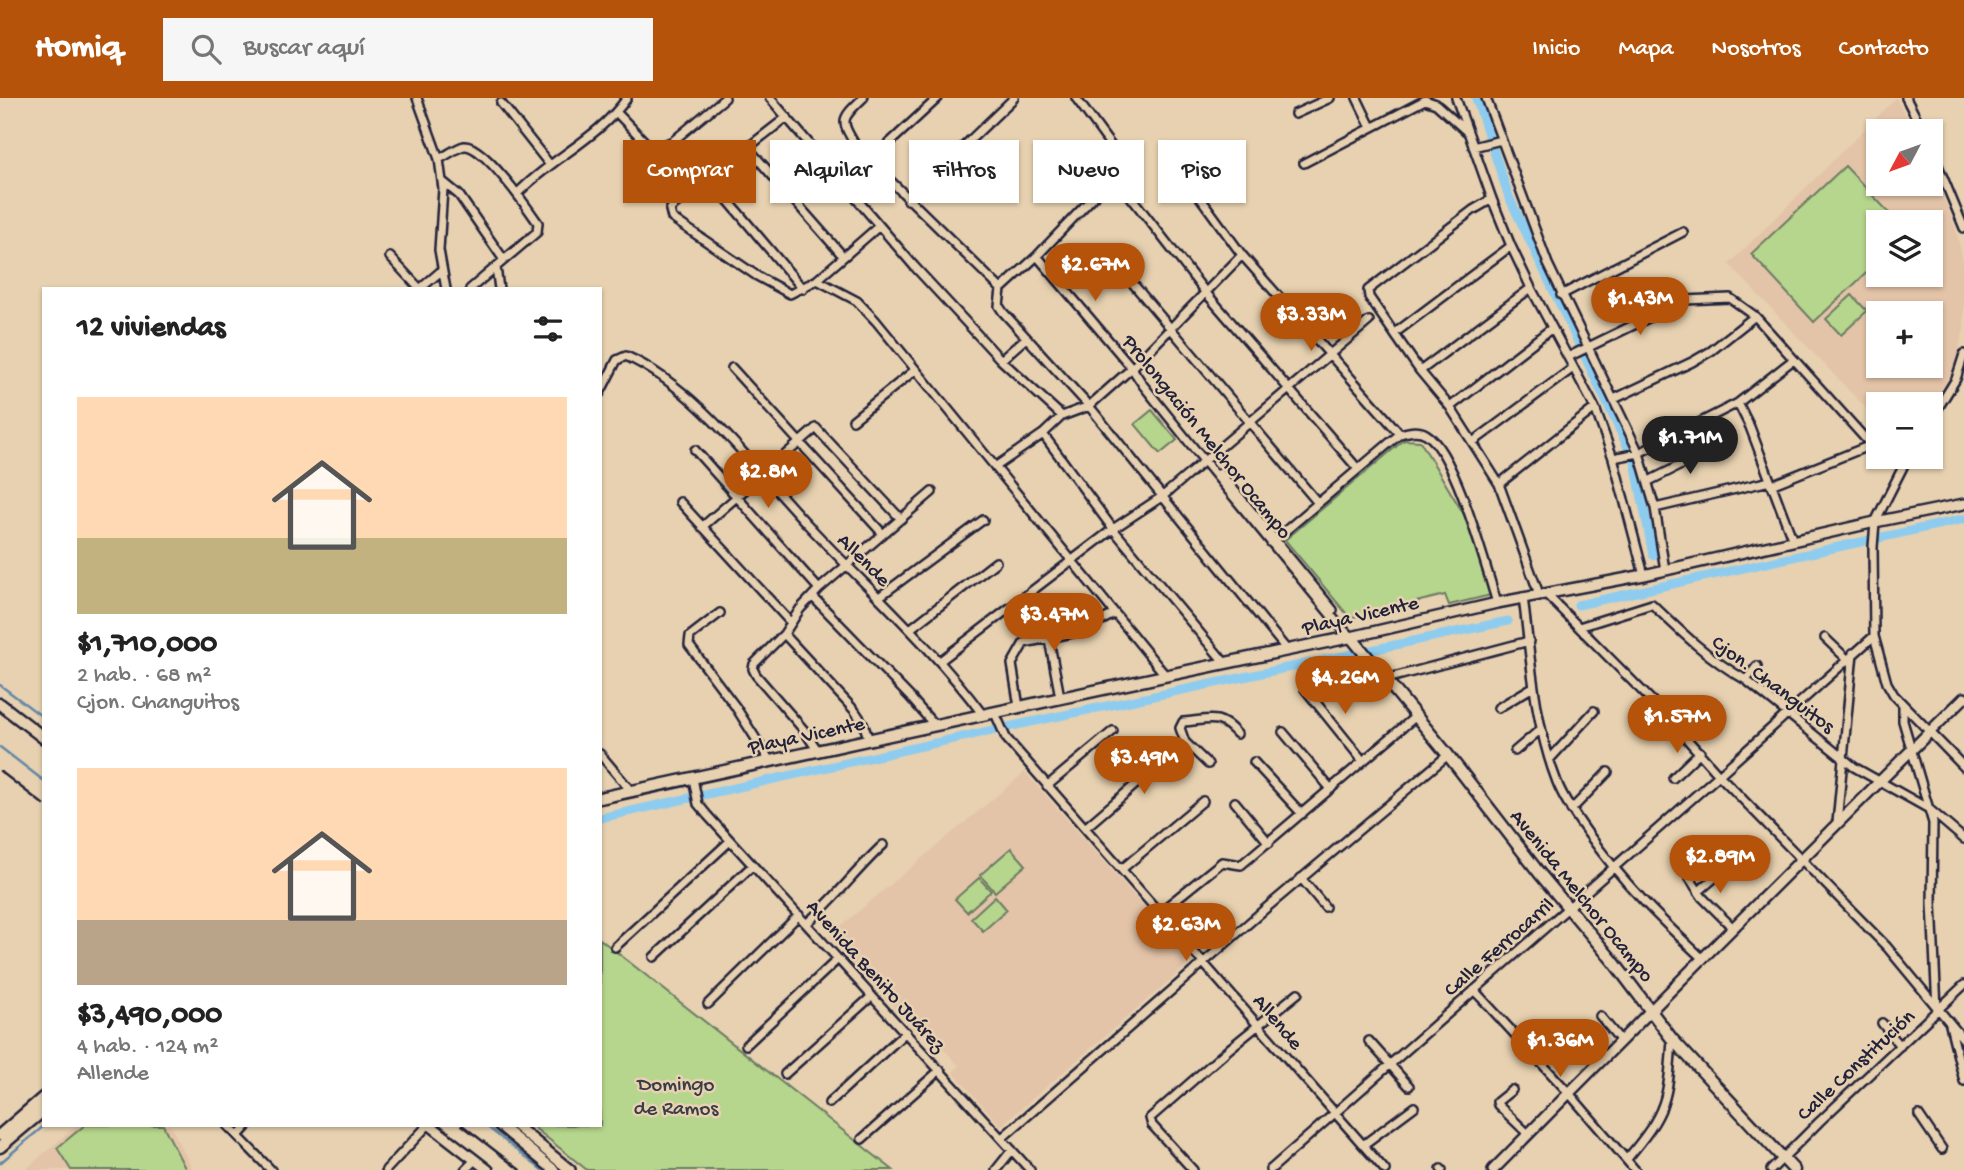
<!DOCTYPE html>
<html lang="es">
<meta charset="utf-8">
<style>
:root{--surface:#fff;--page:#f6f6f6;--text:#222;--muted:#767676;--accent:#b45309}
body{margin:0;font-family:"Gochi Hand",sans-serif;background:var(--page);color:var(--text);height:100vh;display:flex;flex-direction:column;font-size:26px;white-space:nowrap}
*{box-sizing:border-box;margin:0}
p{font-size:23px;color:var(--muted)}
.icon{flex:none;width:38px;height:38px;fill:none;stroke:currentColor;stroke-width:2;stroke-linecap:round;stroke-linejoin:round}
.map{position:relative;flex:1;overflow:hidden}
.sheet{position:absolute;left:42px;top:189px;width:560px;height:840px;display:flex;flex-direction:column;background:var(--surface);border-radius:0px;box-shadow:0 2px 5px #0004}
.sheet>*{flex:none}
.guide{position:absolute;left:623px;top:42px;width:665px;height:63px;display:flex;gap:14px}
.needle{width:46px;rotate:229deg}
.fabs{position:absolute;left:1866px;top:21px;display:grid;gap:14px}
.fabs a{display:grid;place-items:center;width:77px;height:77px;border-radius:0px;background:var(--surface);box-shadow:0 2px 5px #0004;font-size:35px}
.price{position:absolute;translate:-50% -60px;padding:0 16px;border-radius:24px;background:var(--accent);color:#fff;font-size:23px;line-height:46px;filter:drop-shadow(0 2px 4px #0008)}
.price::after{content:'';position:absolute;left:50%;top:42px;width:21px;height:16px;margin-left:-10px;background:inherit;clip-path:polygon(0 0,100% 0,50% 100%)}
.price.selected{background:#222;color:#fff}
ul{padding:0;list-style:none}
li{display:grid;align-content:center;gap:14px;height:371px;padding:0 35px}
li span{display:grid;place-items:center;height:217px;border-radius:0px;color:#555}
li>.icon{margin-inline-start:auto}
span .icon{width:126px;height:126px;fill:#fffc;stroke-width:1}
li b{font-size:30px}
h2{display:flex;justify-content:space-between;align-items:center;height:84px;padding:0 35px;font-size:30px}
.tag{padding:0 24px;border-radius:0px;background:var(--surface);box-shadow:0 2px 5px #0004;font-size:24px;line-height:63px}
.tag.selected{background:var(--accent);color:#fff}
header{display:flex;align-items:center;gap:42px;box-sizing:border-box;height:98px;padding:0 35px;background:var(--accent);color:#fff}
header strong{font-size:33px}
nav{display:flex;gap:38px;margin-inline-start:auto;font-size:24px}
.search{width:490px;height:63px;background:var(--page);display:flex;align-items:center;gap:18px;box-sizing:border-box;padding:0 24px;border-radius:0px;color:var(--muted);font-size:26px}
.map>svg:first-child{display:block}
.built{fill:#e4c4a8;fill-rule:evenodd}
.green{fill:#b6d58d;stroke:#6c7c64;stroke-width:2}
.lines{fill:none;stroke-linecap:round;stroke-linejoin:round}
.stream{stroke:#6388a7;stroke-width:2.5}
.canal{stroke:#8eccef;stroke-width:9}
.minor-casing{stroke:#22223b;stroke-width:12}
.tertiary-casing{stroke:#22223b;stroke-width:14}
.secondary-casing{stroke:#22223b;stroke-width:15}
.minor{stroke:#e7d1b0;stroke-width:7}
.tertiary{stroke:#e7d1b0;stroke-width:9}
.secondary{stroke:#e7d1b0;stroke-width:10}
.rail{stroke:#22223b;stroke-width:2.5}
.labels{text-anchor:middle;stroke-width:5;stroke-linejoin:round;paint-order:stroke}
.street-label{font-size:21px;fill:#22223b;stroke:#e7d1b0}
.park-label{font-size:21px;fill:#383d47;stroke:#e7d1b0}
</style>
<header>
<strong>Homiq</strong>
<div class="search"><svg class="icon" aria-label="search" viewBox="0 0 24 24"><circle cx="10" cy="10" r="6"/><path d="M15 15l6 6"/></svg>Buscar aquí</div>
<nav><a>Inicio</a><a>Mapa</a><a>Nosotros</a><a>Contacto</a></nav>
</header>
<div class="map">
<svg width="1964" height="1072" viewBox="0 0 1964 1072">
<rect width="100%" height="100%" fill="#e7d1b0"/>
<filter id="ink" filterUnits="userSpaceOnUse"><feTurbulence type="fractalNoise" baseFrequency=".0143" numOctaves="2"/><feDisplacementMap in="SourceGraphic" scale="14" xChannelSelector="R" yChannelSelector="G"/><feConvolveMatrix kernelMatrix="1 2 1 2 8 2 1 2 1" color-interpolation-filters="sRGB"/></filter>
<g filter="url(#ink)">
<path class="built" d="M1896,0L1914,33H1878V86H1930V67L1956,131L1964,168V231L1953,275L1930,307L1878,306V323L1729,166ZM1878,124H1930V177H1878ZM1878,215H1930V268H1878Z
M1025,674L1192,863L1001,1028L953,974L959,968L927,932L920,938L829,838Z
M77,1027H170L193,1072H25Z"/>
<path class="green" d="M1845,68L1898,124H1878V164L1814,224L1751,156Z
M1852,197L1867,213L1841,237L1826,221Z
M1152,312L1177,342L1160,356L1135,326Z
M1404,342L1420,343L1466,420L1491,497L1449,507L1445,497L1350,520L1285,442Z
M1011,750L1026,767L995,794L980,777Z
M979,780L991,793L967,814L955,801Z
M995,798L1007,812L983,833L971,820Z
M600,841L893,1072H587L531,1027H600Z
M85,1027H163L186,1072H71L57,1050Z"/>
<g class="lines">
<path class="stream" d="M0,587L44,620
M0,649L44,683
M485,1027L542,1072
M0,1065L45,1027"/>
<path class="canal" d="M1476,0L1509,99L1635,364L1653,457
M1578,507L1964,421
M600,720L989,633L1508,523"/>
<defs>
<path id="minor" d="M417,0L439,61L443,91L439,152L446,191
M770,0L914,168L1001,262L1062,318
M863,0C839,23 841,22 857,50L1001,191L999,208L1003,214L1089,308L1287,552
M1076,0L1117,56L1120,64V85L1206,195L1358,371
M1357,0L1371,29
M1456,0L1492,101L1511,148L1531,190L1595,310L1613,360L1644,477
M1486,0L1548,166L1639,355L1655,410L1665,472
M1906,0L1923,33
M501,5L550,67
M617,15L648,47L657,50L673,43L725,0
M1295,16L1330,0
M787,19L674,107L670,112L672,120L757,178L790,196L817,182L879,128
M1930,48L1964,130
M1473,49L1501,42
M748,50L843,158
M439,61C446,58 456,50 464,48C482,45 527,109 538,125L537,134L470,191
M870,63L938,0
M1304,65L1425,2L1436,6L1466,33
M1180,72L1242,157L1400,336
M831,73L857,50
M709,80L803,191
M442,83L459,97L504,162
M517,96C551,60 598,41 627,0
M1492,101L1473,112L1368,192L1369,199L1420,273L1450,309L1499,386L1539,496
M908,102L1014,0
M1037,158L1132,270L1143,287L1205,364L1339,527L1351,539
M390,159L420,191
M1113,162L1318,405
M496,169L499,191
M817,182L857,203L876,223L1166,578
M420,191L441,173
M1001,191L1037,158L1119,72
M1561,197L1683,134
M1395,235L1511,148
M1568,259L1685,202L1730,200L1755,218L1871,347
M1001,262L1026,240
M732,270L883,436
M1420,273L1531,190
M600,295L617,262L626,258C696,289 756,372 809,428C868,491 932,548 983,617
M1614,301L1692,264L1711,253L1755,218
M1738,305L1750,329L1793,443
M1450,309L1552,230
M853,322L915,272
M1930,323L1956,281L1964,256
M1043,336L1113,431L1225,565
M1473,344L1573,270
M695,352L819,491
M1895,359L1905,364
M1908,359L1875,424L1873,449L1874,538L1887,585L1894,597L1964,669
M1613,360L1639,355L1738,305L1793,262
M995,369L1043,336L1062,318L1089,308L1132,270L1242,157
M1220,375L1333,512
M1649,383L1719,348
M1499,386L1595,310
M1771,387L1871,347L1878,350
M680,404L791,525
M1655,410L1770,383
M702,429L816,330L901,421
M1271,445L1400,336C1408,334 1418,331 1426,336C1455,353 1486,470 1497,505
M1545,495L1660,611L1719,677L1887,849L1964,942
M812,498L910,599L935,628
M879,499L983,422
M1523,499C1531,561 1534,625 1557,684C1564,702 1576,719 1587,734C1623,785 1658,819 1703,861
M720,515L690,538L689,547L735,608L770,663
M1579,529L1652,506C1681,534 1710,562 1746,582L1854,669L1929,711L1964,741
M910,531L996,464
M784,536L855,613L863,625L869,642
M1825,540L1847,561
M1049,541L1060,599
M940,563L1113,431L1163,398L1369,223
M1386,581L1529,543
M1746,582L1757,568
M1305,591L1363,663
M1019,609L1012,566L1024,545L1082,533L1114,516
M1903,609V623L1933,725L1932,805L1937,911
M1498,610L1533,589
M995,615L1006,640L1385,1072
M1638,631L1660,611
M1283,634L1331,691
M818,653L803,631L756,577L753,571L754,566L784,536L800,511L819,491L932,394
M1515,653L1541,631
M600,656L631,693
M1550,661L1594,613
M1254,664L1302,716
M1208,666L1185,644L1180,630L1183,624C1210,622 1218,615 1237,636
M693,680L698,706L708,718L1030,1072
M1673,680L1700,654
M1047,688L1113,633
M1235,704L1269,745
M1571,712L1608,674
M1837,725L1853,555
M1085,730L1185,644
M1122,771L1203,703
M1689,779L1702,799L1733,830
M1301,780L1325,809
M1698,794L1719,776
M1160,814L1222,764L1241,767L1416,618
M807,825C836,800 856,772 883,747
M615,849L730,743
M654,859L752,768
M1474,892L1568,994L1635,1072
M708,906L799,817
M1600,918L1621,943
M1882,925L1900,948
M1950,927L1964,983
M1369,943L1409,988
M746,947L838,861
M785,976L872,898
M1512,992L1497,1004L1498,1007L1527,1035
M829,1005L906,934
M1919,1017L1942,1051
M227,1027L271,1072
M238,1038L248,1027
M1002,1040L1265,811L1448,657
M862,1041L940,972
M1363,1047L1414,1009
M1627,1061C1667,1013 1668,1003 1672,941
M1441,1071L1442,1072
M386,1072L428,1027
M465,1072L475,1062
M996,1072L1012,1052
M1193,1072L1152,1027L1150,1020L1229,951L1298,895
M1270,1072L1719,677L1874,538
M1771,1072L1819,1024L1964,887"/>
<path id="tertiary" d="M1351,539L1497,505L1644,477L1875,424L1964,406
M430,1027L488,1072
M499,1027L554,1072
M515,1027L570,1072
M1493,1072C1649,914 1806,756 1964,600"/>
<path id="secondary" d="M0,606L44,640
M600,700C851,646 1101,590 1351,539L1448,657L1540,776L1613,863L1672,941L1794,1072
M0,1037L44,999
M0,1049L44,1012"/>
</defs>
<use href="#minor" class="minor-casing"/>
<use href="#tertiary" class="tertiary-casing"/>
<use href="#secondary" class="secondary-casing"/>
<use href="#minor" class="minor"/>
<use href="#tertiary" class="tertiary"/>
<use href="#secondary" class="secondary"/>
<path class="rail" d="M0,673L44,707
M462,1027L520,1072"/>
</g>
</g>
<g class="labels">
<g class="street-label">
<text transform="translate(1208 338) rotate(51)" y="7">Prolongación Melchor Ocampo</text>
<text transform="translate(865 461) rotate(45)" y="7">Allende</text>
<text transform="translate(1360 516) rotate(-13)" y="7">Playa Vicente</text>
<text transform="translate(1774 585) rotate(37)" y="7">Cjon. Changuitos</text>
<text transform="translate(806 636) rotate(-12)" y="7">Playa Vicente</text>
<text transform="translate(1583 797) rotate(51)" y="7">Avenida Melchor Ocampo</text>
<text transform="translate(1498 848) rotate(-41)" y="7">Calle Ferrocarril</text>
<text transform="translate(877 877) rotate(48)" y="7">Avenida Benito Juárez</text>
<text transform="translate(1279 923) rotate(50)" y="7">Allende</text>
<text transform="translate(1855 966) rotate(-43)" y="7">Calle Constitución</text>
</g>
<g class="park-label">
<text x="676" y="992">Domingo<tspan x="676" dy="24">de Ramos</tspan></text>
</g>
</g>
</svg>
<div class="fabs">
<a><svg class="needle" viewBox="-14 -14 28 28"><path d="M0-13l5 13h-10z" fill="#e53935"/><path d="M0 13l5-13h-10z" fill="#767676"/></svg></a>
<a><svg class="icon" aria-label="layers" viewBox="0 0 24 24"><path d="M12 4l9 5-9 5-9-5zM3 14l9 5 9-5"/></svg></a>
<a>+</a>
<a>−</a>
</div>
<b class="price" style="left:1095px;top:205px">$2.67M</b>
<b class="price" style="left:1640px;top:239px">$1.43M</b>
<b class="price" style="left:1311px;top:255px">$3.33M</b>
<b class="price selected" style="left:1690px;top:378px">$1.71M</b>
<b class="price" style="left:768px;top:412px">$2.8M</b>
<b class="price" style="left:1054px;top:555px">$3.47M</b>
<b class="price" style="left:1345px;top:618px">$4.26M</b>
<b class="price" style="left:1677px;top:657px">$1.57M</b>
<b class="price" style="left:1144px;top:698px">$3.49M</b>
<b class="price" style="left:1720px;top:797px">$2.89M</b>
<b class="price" style="left:1186px;top:865px">$2.63M</b>
<b class="price" style="left:1560px;top:981px">$1.36M</b>
<div class="guide">
<a class="tag selected">Comprar</a>
<a class="tag">Alquilar</a>
<a class="tag">Filtros</a>
<a class="tag">Nuevo</a>
<a class="tag">Piso</a>
</div>
<section class="sheet">
<h2>12 viviendas<svg class="icon" aria-label="filters" viewBox="0 0 24 24"><path d="M4 7h16M4 17h16"/><circle cx="9" cy="7" r="2"/><circle cx="15" cy="17" r="2"/></svg></h2>
<ul>
<li><span style="background:linear-gradient(#ffd9b3 65%,#c2b280 0)"><svg class="icon" aria-label="home" viewBox="0 0 24 24"><path d="M3 11l9-7 9 7M6 9v11h12V9"/></svg></span><div><b>$1,710,000</b><p>2 hab. · 68 m²</p><p>Cjon. Changuitos</p></div></li>
<li><span style="background:linear-gradient(#ffd9b3 70%,#b9a48a 0)"><svg class="icon" aria-label="home" viewBox="0 0 24 24"><path d="M3 11l9-7 9 7M6 9v11h12V9"/></svg></span><div><b>$3,490,000</b><p>4 hab. · 124 m²</p><p>Allende</p></div></li>
</ul>
</section>
</div>
